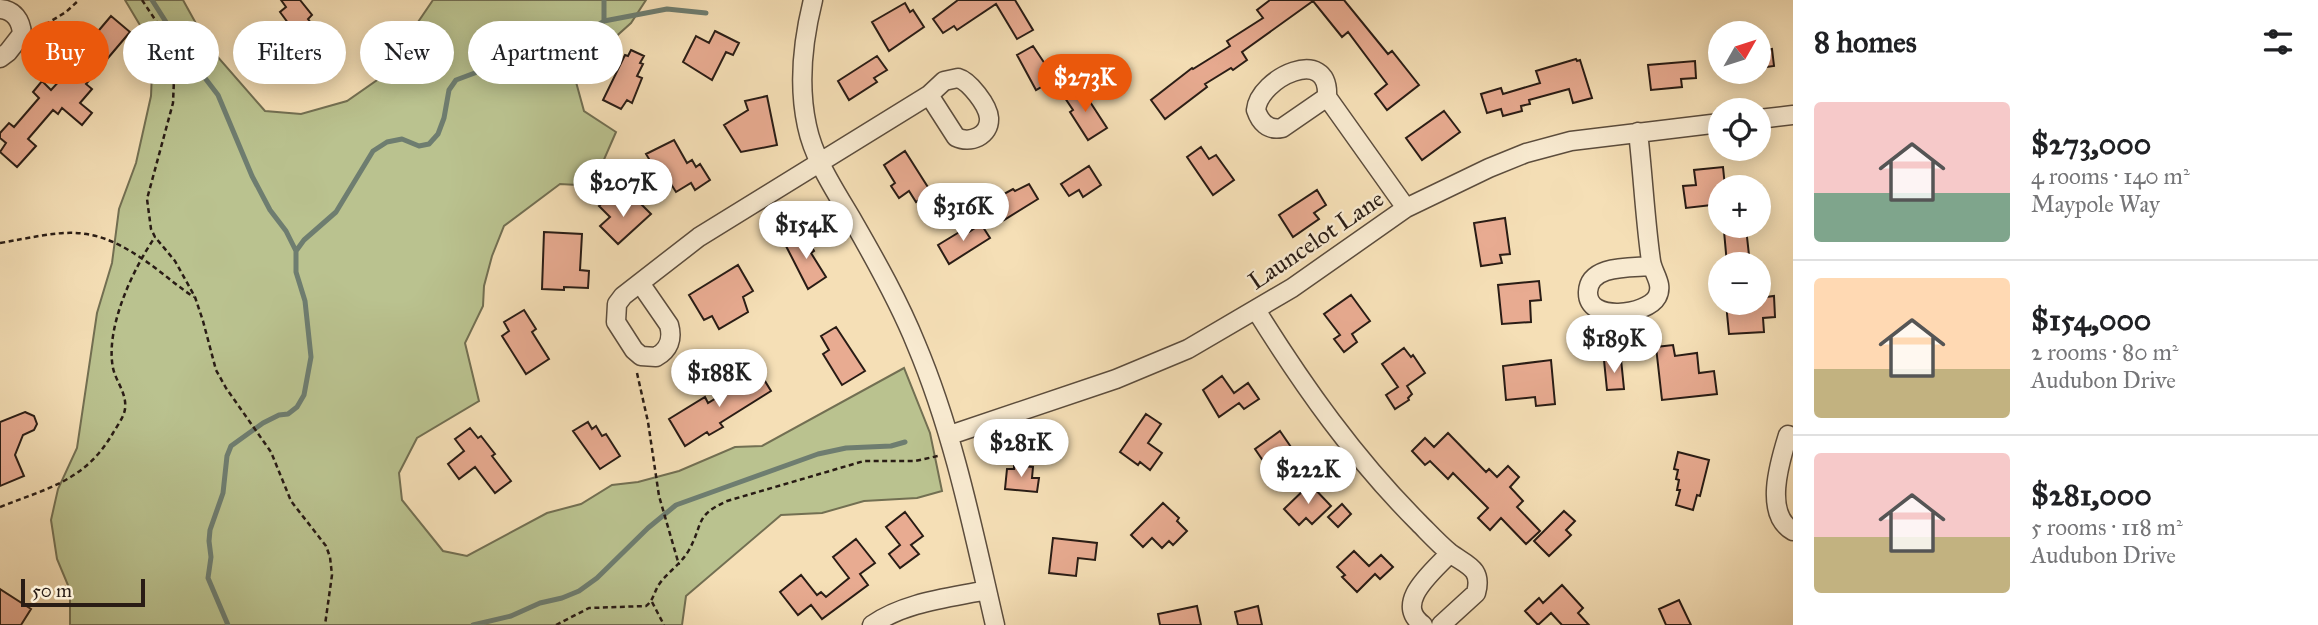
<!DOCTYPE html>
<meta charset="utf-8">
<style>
:root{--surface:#fff;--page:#f2f2f2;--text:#202124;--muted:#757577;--line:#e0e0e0;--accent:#ea580c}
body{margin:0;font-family:"IM FELL Great Primer",serif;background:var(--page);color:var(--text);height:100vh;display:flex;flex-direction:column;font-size:26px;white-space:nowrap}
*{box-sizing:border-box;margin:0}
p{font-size:23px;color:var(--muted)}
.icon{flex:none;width:38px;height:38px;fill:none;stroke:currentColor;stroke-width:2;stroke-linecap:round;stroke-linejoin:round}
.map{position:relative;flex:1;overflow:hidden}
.sheet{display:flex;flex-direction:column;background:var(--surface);width:525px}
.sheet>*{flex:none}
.top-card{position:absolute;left:21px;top:21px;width:665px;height:63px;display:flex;gap:14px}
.needle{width:46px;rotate:51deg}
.controls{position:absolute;left:1708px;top:21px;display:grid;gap:14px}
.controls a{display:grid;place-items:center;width:63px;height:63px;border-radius:50%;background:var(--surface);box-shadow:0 4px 18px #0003;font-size:35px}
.scale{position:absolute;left:21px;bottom:18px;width:124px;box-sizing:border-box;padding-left:7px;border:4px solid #291c15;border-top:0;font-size:19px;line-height:24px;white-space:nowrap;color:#291c15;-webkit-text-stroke:5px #f8ead0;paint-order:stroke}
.price{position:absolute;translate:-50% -60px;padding:0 16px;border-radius:24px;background:#fff;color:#222;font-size:23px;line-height:46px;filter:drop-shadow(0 2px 4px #0008)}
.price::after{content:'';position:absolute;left:50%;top:42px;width:21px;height:16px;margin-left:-10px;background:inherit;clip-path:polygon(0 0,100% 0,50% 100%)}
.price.on{background:var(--accent);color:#fff}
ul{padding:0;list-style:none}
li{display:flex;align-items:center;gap:21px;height:175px;padding:0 21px}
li+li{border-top:2px solid var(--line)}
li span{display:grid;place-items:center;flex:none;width:196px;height:140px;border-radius:7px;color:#555}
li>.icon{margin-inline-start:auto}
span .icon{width:84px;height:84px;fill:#fffc;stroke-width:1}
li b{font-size:30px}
h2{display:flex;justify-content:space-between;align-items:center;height:84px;padding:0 21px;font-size:30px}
.pill{padding:0 24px;border-radius:32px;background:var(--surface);box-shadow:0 4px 18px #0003;font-size:24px;line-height:63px}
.pill.on{background:var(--accent);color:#fff}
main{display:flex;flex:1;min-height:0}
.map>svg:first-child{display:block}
.green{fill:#bac28f;stroke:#726f52;stroke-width:2}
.water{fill:#9cbdac;stroke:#6e7d70;stroke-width:2}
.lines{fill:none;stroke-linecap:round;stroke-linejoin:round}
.stream{stroke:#6e7d70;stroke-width:5}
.building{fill:#e8ab91;stroke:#291c15;stroke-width:2}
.minor-casing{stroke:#5c4d3d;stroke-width:21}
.path{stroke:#291c15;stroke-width:2.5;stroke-dasharray:5 3.5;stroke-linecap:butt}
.minor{stroke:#f8ead0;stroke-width:18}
.labels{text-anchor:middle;stroke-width:5;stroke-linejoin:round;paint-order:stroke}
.street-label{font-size:24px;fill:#291c15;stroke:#f8ead0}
</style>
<main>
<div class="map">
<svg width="1793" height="625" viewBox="0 0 1793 625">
<rect width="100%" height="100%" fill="#f5dfb6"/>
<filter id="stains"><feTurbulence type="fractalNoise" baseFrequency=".00286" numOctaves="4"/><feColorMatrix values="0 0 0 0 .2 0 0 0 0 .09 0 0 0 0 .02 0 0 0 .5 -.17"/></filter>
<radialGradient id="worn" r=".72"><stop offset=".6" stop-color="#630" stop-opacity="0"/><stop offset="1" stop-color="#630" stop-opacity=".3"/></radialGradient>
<path class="green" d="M125,0H183L209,47L265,111L301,114L347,101L380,78L433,0H646L631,23L601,50L576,82L584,111L616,132L602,164L595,186L560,184L504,226L492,256L484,286L483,306L465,343L479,401L417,438L399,473L402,500L443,551L467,556L547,513L581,504L612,485L638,482L679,471L735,447L762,446L904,368L930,433L942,491L917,498L864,501L822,513L781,515L686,596L682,625H70V590L57,559L51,520L58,489L77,448L97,313L112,263L119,209L136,163L151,96L153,47Z"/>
<path class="water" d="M259,28L264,29L273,42L270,50L262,49L260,43L252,36L253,30Z"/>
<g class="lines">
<path class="stream" d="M152,0L185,52L218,95L252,176L270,210L286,231L296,251
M604,21L667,9L706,13
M228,625L208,578L211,557L209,541L210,530L223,493L227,456L231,446L263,423L279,415L288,414L297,407L304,395L311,357L305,301L296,272V251L304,240L336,212L373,151L387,142L402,139L419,146L429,144L438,134L444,118L449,90L456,80L496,65L509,56L533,46L577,39L604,21V0
M473,625L511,616L540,603L562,598L579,591L597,578L648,528L676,505L818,454L846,448L891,446L905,442"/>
</g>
<path class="building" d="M281,0H300L312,15L308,19L315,28L300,39L280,12L286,7Z
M958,0H1015L1033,30L1017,39L996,4L957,30L954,26L943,33L933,19Z
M1270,0H1344L1388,54L1392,51L1419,85L1387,110L1375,94L1387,84L1348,32L1342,37L1313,1L1242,52L1247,60L1233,70L1231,68L1205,84L1207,87L1165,119L1151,100L1192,68L1193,69L1230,46L1227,41L1263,18L1257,10Z
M905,3L910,12L913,10L924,27L889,51L872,22Z
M111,16L130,32L86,84L92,89L80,103L92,113L82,125L62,108L58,114L53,110L28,139L36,146L17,167L0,152L6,143L0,138V133L9,123L14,127L39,98L33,92L42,81L51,90L62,78L66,81L83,62L68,49L80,35L89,42Z
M715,31L739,43L733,55L726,52L712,80L683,62L696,36L709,43Z
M1033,46L1055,79L1036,90L1017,55Z
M1772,49L1774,66L1759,68V51Z
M631,50L644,56L640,63L643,64L637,76L642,78L632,103L627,100L621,109L603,100L625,55L628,56Z
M877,56L887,70L874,78L877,82L849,100L838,81Z
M1576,59L1577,61L1580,60L1592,98L1573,103L1569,89L1529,100L1530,104L1521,106L1522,111L1503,116L1501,109L1487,113L1481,94L1501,88L1503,94L1540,83L1536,71Z
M1695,61L1696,78L1681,79L1682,87L1651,90L1648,65Z
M1081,88L1107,128L1088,140L1070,112L1073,110L1065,98Z
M767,96L777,145L741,152L724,125L748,110L745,101Z
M1444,111L1460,132L1422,160L1406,138Z
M674,140L687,163L692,160L696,167L700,164L710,180L695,190L691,183L676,192L671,184L666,187L646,154Z
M1201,147L1209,159L1216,155L1234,180L1213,195L1187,157Z
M905,151L931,192L916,202L909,191L899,198L891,186L895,183L884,165Z
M1089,166L1101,185L1083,197L1079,190L1069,196L1061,184Z
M1723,167L1725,187H1720V204L1686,208L1683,186L1696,185L1694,170Z
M1029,184L1038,199L1004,220L993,200L1013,189L1015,191Z
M1317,190L1326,205L1314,213L1319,219L1293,237L1279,215Z
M610,196L624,211L636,199L651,214L618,244L600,226L610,217L599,206Z
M1505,218L1510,254L1500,255L1502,263L1481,266L1474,223Z
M981,224L990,238L949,264L938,245L966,228L969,232Z
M1746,228L1750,264H1727L1724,231Z
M544,232L582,234L580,270L589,271L588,288L564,287V290L542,289Z
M804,234L814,251L811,253L826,277L808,289L786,246Z
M738,265L753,291L743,297L748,312L719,329L712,316L704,320L689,295Z
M1539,281L1541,300L1530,301L1531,322L1502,324L1498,285Z
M1351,295L1370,321L1352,334L1357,342L1344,352L1334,339L1340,335L1324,314Z
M1774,296L1775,317L1763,318L1764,332L1729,334L1726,303H1759V298Z
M524,310L536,329L532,332L549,359L526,374L502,336L509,331L504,322Z
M836,327L865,371L842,385L823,354L829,350L821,336Z
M1673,345L1675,356L1697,353L1699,373L1714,371L1717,394L1662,400L1656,347Z
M1404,348L1411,357L1413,355L1425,373L1407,386L1412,394L1408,398L1409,400L1395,409L1386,395L1398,387L1382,364Z
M1621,359L1624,389L1607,390L1604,360Z
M1551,360L1555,404L1536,406L1535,397L1506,400L1503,366Z
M757,368L771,391L720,423L723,427L709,435L707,432L685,446L669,419L705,397L708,403L745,380L743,377Z
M1222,376L1234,393L1248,383L1259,399L1244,409L1239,403L1219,417L1203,390Z
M25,412L34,416L37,424L34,430L23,435L15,455L24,476L0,486V422Z
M1146,414L1161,424L1148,443L1162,453L1150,470L1140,462L1138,465L1120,452Z
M588,422L592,429L596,426L602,436L606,434L620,456L600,469L573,431Z
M470,428L478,438L481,436L495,454L492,456L511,481L495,493L475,467L459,479L448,464L464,451L455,439Z
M1280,431L1293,450L1268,468L1255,449Z
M1448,433L1486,472L1489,469L1497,477L1508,466L1519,477L1510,487L1523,501L1517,507L1540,531L1526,544L1501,518L1490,530L1478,518L1488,508L1453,473L1448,479L1430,461L1425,465L1412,451L1425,438L1434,447Z
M1299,448L1308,462L1294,472L1285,458Z
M1678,452L1709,460L1700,496L1697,495L1693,510L1676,505L1680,490H1677L1679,480L1676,479L1678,470L1674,469Z
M1014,465L1033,467L1032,478H1039L1037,492L1005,489L1007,469H1014Z
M1310,484L1331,506L1312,524L1306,518L1299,525L1284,509Z
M1163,503L1179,518L1177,521L1187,531L1173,545L1169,541L1162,548L1152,538L1143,547L1131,535Z
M1342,504L1351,514L1338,527L1328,517Z
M1564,511L1575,521L1566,530L1571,535L1549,556L1534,541Z
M905,512L923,536L911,545L919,554L900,568L889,554L900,545L886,527Z
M1053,538L1097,543L1095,560L1078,558L1076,576L1049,573Z
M856,539L875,563L860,574L868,585L822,619L811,605L798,615L780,592L801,575L817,595L821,592L826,597L849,578L833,557Z
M1354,551L1369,566L1381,555L1393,567L1380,579L1375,574L1357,592L1342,577L1345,575L1337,567Z
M1562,585L1583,608L1578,613L1589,625H1562L1551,613L1538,625L1525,611L1539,598L1543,603Z
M0,589L31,609L21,625H0Z
M1679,600L1691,625H1666L1659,609Z
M1197,606L1201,625H1160L1158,614Z
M1258,606L1262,625H1238L1235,612Z"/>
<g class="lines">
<defs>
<path id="minor" d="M813,0C803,40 798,85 807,126C814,160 836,192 853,221C876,261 899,302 916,344C954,434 973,530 995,625
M0,9C14,10 21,20 22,34L8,52L0,58
M1327,97L1282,128C1268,131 1260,122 1256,110C1259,78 1330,44 1327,97L1406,208
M1759,119L1793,115
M1638,132C1643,175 1645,219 1651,261C1653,274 1664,284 1657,297C1647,315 1587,323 1588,292C1589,264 1632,268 1651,266
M640,283L669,325C673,339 669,350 656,357L641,356L634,350L616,322L617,304L623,296L699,237L929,95L944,81L958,78C969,81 988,105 989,118C990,136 970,144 956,137L929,95
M1256,310C1304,387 1355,459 1419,523C1429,533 1439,544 1450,553C1466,565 1483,568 1476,593L1441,625
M950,435L1116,379L1188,349L1292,288L1406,208L1489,168L1526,153L1571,141L1720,123
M1788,435C1780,461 1763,514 1793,531
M872,625C905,602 949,598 987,590
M1423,625C1392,603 1434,571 1450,553"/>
</defs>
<use href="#minor" class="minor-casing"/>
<path class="path" d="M142,0L170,42L175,56L173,103L147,199L151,229L155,237L175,261L195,297L203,321L216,370L226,388L271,452L291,501L326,546L330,557L332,575L325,625
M38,29L66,12L79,0
M0,243C59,233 87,221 141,258C160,270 175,285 194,297
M637,373L648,422L659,496L679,565
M0,507C48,488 85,481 113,433C117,426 124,417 125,409C127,393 116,382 113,368C105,328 133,269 155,237
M652,602L664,625
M556,625L589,608L646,606C654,600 654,591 660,583C669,571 681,564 689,550C704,523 694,516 727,501L864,461H915L938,456"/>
<use href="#minor" class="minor"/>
</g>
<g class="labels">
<g class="street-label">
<text transform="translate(1316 240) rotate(-34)" y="8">Launcelot Lane</text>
</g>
</g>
<rect width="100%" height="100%" filter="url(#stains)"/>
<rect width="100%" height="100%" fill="url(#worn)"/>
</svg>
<div class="controls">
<a><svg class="needle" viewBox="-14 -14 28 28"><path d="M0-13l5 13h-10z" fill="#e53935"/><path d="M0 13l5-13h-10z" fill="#757577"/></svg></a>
<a><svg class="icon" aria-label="locate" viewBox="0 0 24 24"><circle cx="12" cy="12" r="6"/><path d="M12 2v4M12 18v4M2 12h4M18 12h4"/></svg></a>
<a>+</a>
<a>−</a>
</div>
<div class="scale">50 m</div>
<b class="price on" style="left:1085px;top:114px">$273K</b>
<b class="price" style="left:623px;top:219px">$207K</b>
<b class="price" style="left:963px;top:243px">$316K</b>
<b class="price" style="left:806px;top:261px">$154K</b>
<b class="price" style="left:1614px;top:375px">$189K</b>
<b class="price" style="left:719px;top:409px">$188K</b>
<b class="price" style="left:1021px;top:479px">$281K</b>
<b class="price" style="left:1308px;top:506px">$222K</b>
<div class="top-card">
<a class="pill on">Buy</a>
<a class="pill">Rent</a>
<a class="pill">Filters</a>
<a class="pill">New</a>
<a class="pill">Apartment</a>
</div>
</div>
<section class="sheet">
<h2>8 homes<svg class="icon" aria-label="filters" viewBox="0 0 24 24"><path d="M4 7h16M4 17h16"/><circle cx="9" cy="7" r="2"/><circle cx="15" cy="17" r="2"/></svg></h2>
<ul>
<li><span style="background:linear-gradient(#f6c9c9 65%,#7fa58c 0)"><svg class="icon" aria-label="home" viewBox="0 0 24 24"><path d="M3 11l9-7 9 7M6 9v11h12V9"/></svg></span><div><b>$273,000</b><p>4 rooms · 140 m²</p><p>Maypole Way</p></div></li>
<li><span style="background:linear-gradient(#ffd9b3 65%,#c2b280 0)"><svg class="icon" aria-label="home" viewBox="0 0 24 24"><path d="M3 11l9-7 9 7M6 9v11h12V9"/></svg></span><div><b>$154,000</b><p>2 rooms · 80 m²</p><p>Audubon Drive</p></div></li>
<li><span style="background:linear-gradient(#f6c9c9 60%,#c2b280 0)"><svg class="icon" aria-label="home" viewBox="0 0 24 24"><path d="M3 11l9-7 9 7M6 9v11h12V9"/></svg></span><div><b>$281,000</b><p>5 rooms · 118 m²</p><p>Audubon Drive</p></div></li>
</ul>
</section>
</main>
